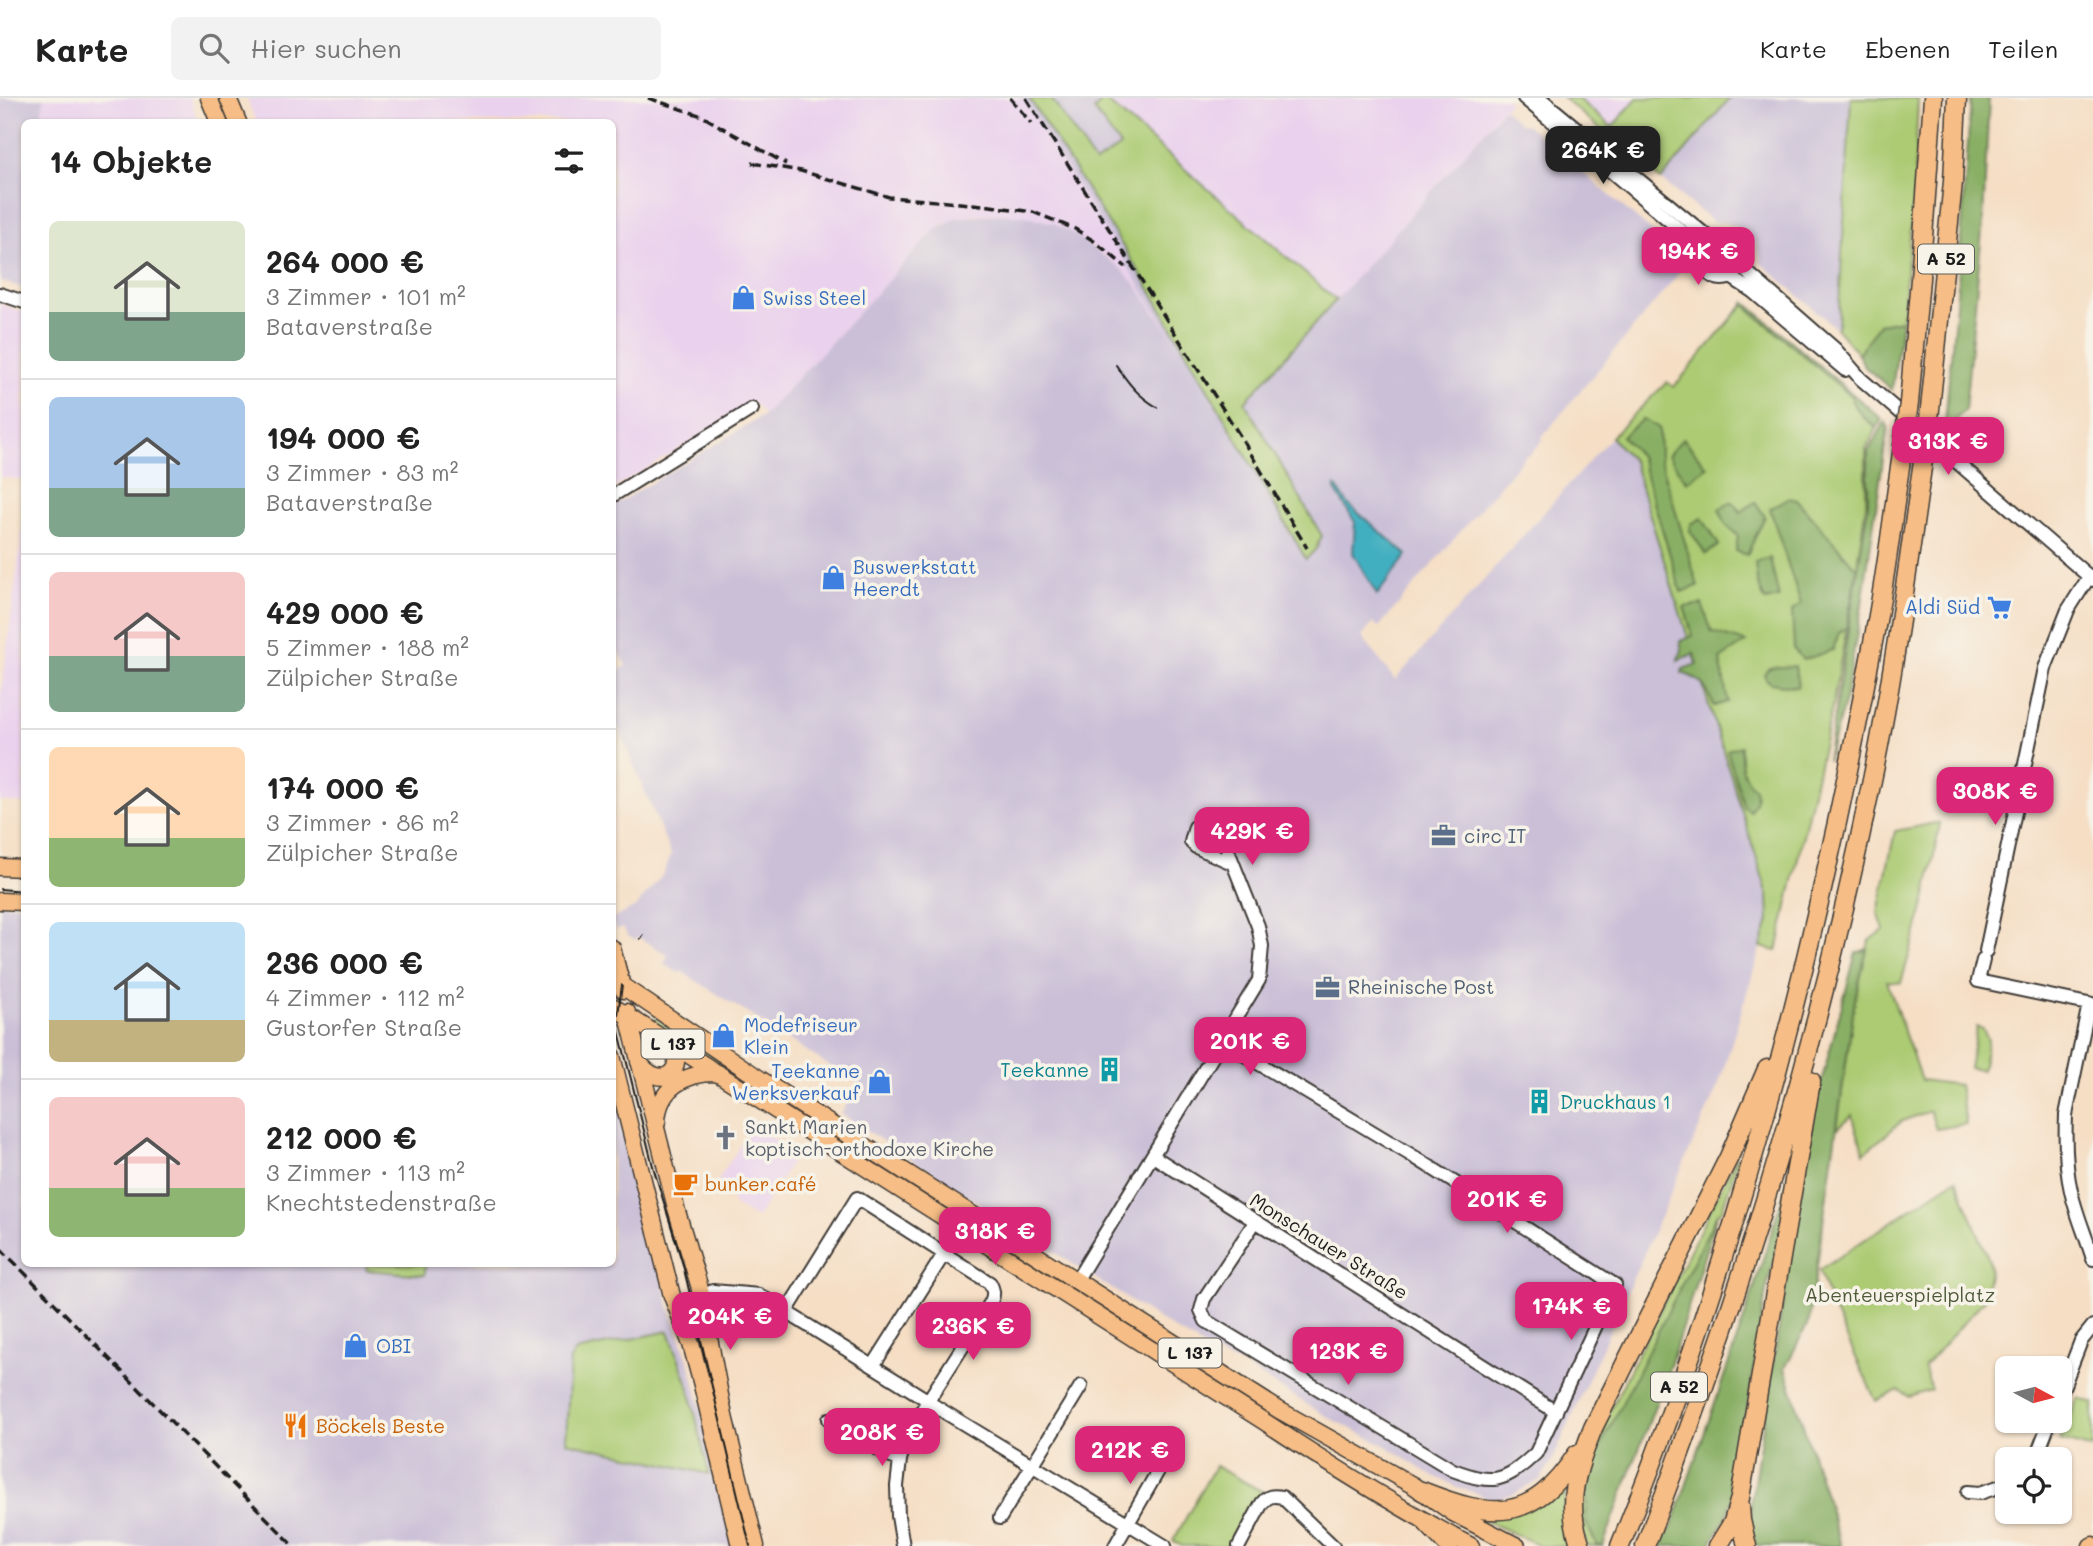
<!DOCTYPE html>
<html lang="de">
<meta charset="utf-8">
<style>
:root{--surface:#fff;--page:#f2f2f2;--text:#222;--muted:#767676;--line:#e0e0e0;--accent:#db2777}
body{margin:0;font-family:Mali,sans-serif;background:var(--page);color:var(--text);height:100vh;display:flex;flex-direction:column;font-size:26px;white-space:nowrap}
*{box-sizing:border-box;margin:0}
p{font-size:23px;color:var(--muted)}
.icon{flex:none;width:38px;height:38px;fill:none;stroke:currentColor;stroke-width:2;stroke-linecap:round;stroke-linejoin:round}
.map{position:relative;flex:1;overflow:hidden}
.side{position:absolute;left:21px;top:21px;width:595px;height:1148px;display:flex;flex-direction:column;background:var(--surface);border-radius:10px;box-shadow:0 2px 5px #0004}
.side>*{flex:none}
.needle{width:46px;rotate:97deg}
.buttons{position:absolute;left:1995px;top:1258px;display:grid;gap:14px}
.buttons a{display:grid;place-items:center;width:77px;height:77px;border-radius:10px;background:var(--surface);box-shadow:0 2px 5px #0004;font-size:35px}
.price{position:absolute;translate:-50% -60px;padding:0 16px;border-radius:14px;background:var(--accent);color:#fff;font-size:23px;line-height:46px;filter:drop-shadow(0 2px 4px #0008)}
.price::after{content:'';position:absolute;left:50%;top:42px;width:21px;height:16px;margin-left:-10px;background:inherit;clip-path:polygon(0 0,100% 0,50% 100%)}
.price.current{background:#222;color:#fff}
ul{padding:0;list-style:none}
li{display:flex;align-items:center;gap:21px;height:175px;padding:0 28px}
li+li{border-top:2px solid var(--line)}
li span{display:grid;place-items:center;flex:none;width:196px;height:140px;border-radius:10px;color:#555}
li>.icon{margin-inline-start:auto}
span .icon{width:84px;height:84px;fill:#fffc;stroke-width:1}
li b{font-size:30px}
h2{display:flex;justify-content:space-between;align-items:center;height:84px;padding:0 28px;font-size:30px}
header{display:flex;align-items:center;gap:42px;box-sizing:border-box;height:98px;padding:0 35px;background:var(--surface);border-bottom:2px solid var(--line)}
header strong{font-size:33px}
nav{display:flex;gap:38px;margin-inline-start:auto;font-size:24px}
.search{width:490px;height:63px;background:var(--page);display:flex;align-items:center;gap:18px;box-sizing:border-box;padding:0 24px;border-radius:10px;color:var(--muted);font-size:26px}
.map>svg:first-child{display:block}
.built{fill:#ead1ed}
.industrial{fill:#cabfd7}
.green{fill:#accb73;stroke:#647448;stroke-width:2}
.forest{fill:#89af65;stroke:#526640;stroke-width:2}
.water{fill:#42afc0;stroke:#2f666e;stroke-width:2}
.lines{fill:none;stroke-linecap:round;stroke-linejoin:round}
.minor-casing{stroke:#3d3935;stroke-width:16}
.major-casing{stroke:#3d3935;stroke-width:19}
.highway-casing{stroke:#3d3935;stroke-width:21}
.minor{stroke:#fff;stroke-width:12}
.major{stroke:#f6be86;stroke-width:16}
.highway{stroke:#f6be86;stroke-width:18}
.tram{stroke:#1c1c1c;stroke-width:2}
.rail{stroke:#1c1c1c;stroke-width:3.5;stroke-dasharray:10 5;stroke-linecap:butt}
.highway-bridge-casing{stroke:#3d3935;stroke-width:21;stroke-linecap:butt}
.highway-bridge{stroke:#f6be86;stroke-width:18}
.labels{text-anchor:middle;stroke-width:7;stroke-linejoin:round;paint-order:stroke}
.shield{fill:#f7f3e8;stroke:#5e5c59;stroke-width:2}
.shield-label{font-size:18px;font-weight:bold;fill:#1c1c1c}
.shop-label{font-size:19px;fill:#366cbe;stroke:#f7f3e8;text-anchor:start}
.service-label{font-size:19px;fill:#4e5e75;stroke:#f7f3e8;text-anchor:start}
.culture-label{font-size:19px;fill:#0d838f;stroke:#f7f3e8;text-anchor:end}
.worship-label{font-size:19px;fill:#5b616d;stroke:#f7f3e8;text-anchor:start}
.food-label{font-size:19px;fill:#c56008;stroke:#f7f3e8;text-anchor:start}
.street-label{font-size:19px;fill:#1c1c1c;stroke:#f7f3e8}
.park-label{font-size:19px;fill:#4e593a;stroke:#f7f3e8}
</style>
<header>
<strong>Karte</strong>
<div class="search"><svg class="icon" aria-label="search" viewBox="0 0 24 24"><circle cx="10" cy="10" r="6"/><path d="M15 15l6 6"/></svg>Hier suchen</div>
<nav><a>Karte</a><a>Ebenen</a><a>Teilen</a></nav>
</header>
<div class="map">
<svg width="2093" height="1448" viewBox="0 0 2093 1448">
<rect width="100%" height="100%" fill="#f7f3e8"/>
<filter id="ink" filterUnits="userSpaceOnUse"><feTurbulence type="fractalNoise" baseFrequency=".0143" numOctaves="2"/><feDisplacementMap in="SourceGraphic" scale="14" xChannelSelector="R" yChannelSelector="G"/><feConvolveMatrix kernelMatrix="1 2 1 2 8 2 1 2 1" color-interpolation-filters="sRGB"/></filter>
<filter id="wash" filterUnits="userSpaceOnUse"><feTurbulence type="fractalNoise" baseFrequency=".00686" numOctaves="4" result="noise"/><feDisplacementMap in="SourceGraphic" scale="28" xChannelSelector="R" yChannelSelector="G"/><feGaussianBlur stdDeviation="1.57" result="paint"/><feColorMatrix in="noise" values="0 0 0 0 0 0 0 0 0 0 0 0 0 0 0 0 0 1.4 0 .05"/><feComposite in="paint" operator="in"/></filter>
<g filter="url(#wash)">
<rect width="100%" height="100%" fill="#f5dec4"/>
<path class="built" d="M44,0H190L198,24H40Z
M247,0H1022L1188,263L1136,187L1120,170L1085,143L1042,122L1000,116L974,117L945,125L935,132L764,317L755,305L613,391L612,24H256Z
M1103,0H1505L1510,4L1336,202Z
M1577,0H1637L1612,29Z
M0,206L24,214V382L0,379Z
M24,420V706L0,703V603Z
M752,1028L797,1055L757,1120L734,1107L732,1101L721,1094L724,1088L717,1084Z"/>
<path class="industrial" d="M0,0H44L40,24H24V190L0,183Z
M1022,0H1103L1336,202L1504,11L1520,26L1527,27L1682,159L1683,167L1675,180L1542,339L1543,342L1529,357H1526L1379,529L1373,525L1362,539L1395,582L1611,339L1633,363L1768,797L1769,822L1719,986L1553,1361L1540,1382L1515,1395L1494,1401L1460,1390L1427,1375L1387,1348L1331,1321L1243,1267L1220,1258L1177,1233L841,1016L858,986L681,873L679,875L664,866L668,857L638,839L635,842L628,838L623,830L617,832L613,823V820L636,809L664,775L671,756L613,617V576L626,568L613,542V408L764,317L935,132L956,120L1000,116L1025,118L1053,125L1074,136L1120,170L1136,187L1176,245Z
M1730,0H1851L1838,227L1836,230L1762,166L1756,146L1747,134L1727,125L1712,123L1661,82Z
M0,806L24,807V1166H612L613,976L670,1212L691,1270L734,1448H0Z"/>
<path class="green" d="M1029,0H1051L1095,65L1120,48L1094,12L1104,1L1336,202L1245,304L1322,438L1316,451L1306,461L1151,193Z
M1563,0H1577L1612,29L1637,0H1730L1661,82Z
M1851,0H1918L1914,97L1902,222L1879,226L1858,256L1836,230L1838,227Z
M1713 161a10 10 0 1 1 20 0a10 10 0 1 1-20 0Z
M1744,206L1851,298C1856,313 1864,321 1877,330L1866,351V406L1853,494L1833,605L1777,853L1761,849L1769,822L1768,797L1633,363L1611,339L1667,284L1674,289Z
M1935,725L1940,726L1925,803L1901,885L1887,883L1921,982L1959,987L1966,1026L1936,1031L1930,1013L1902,1023L1864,1055L1852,1017L1837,1031L1855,901L1869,843L1884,832L1878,814L1895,733Z
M1211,728L1214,732L1221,749L1218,752L1199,742L1198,738L1202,730Z
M654,920L659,922L993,1138L954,1120L652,925Z
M1977,929L1983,931L1988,942L1982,972L1969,970Z
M1739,1058L1722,1112L1717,1116L1585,1422L1597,1448H1587L1577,1407L1588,1356L1735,1062Z
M1956,1081L1989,1162L1990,1171L1984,1202L1924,1269L1931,1292L1909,1299L1899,1292L1876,1303L1830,1203L1819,1172Z
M367,1166H425V1177L366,1172Z
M669,1233L689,1290L709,1376L566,1344L570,1262L576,1253Z
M2078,1300L2093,1305V1351L2060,1342Z
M1215,1368L1263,1394L1233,1448H1182L1173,1443Z
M1563,1384L1566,1386C1564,1408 1565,1427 1572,1448H1542L1476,1419Z"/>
<path class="forest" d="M1971,0H1989L1983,123L1965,312L1957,320L1953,344L1944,334L1958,185Z
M1745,204L1882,321L1877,330C1864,321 1856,313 1851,298L1744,207L1736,216Z
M1902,222L1892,292L1865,269L1858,256L1879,226Z
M1643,321L1659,330L1660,361L1698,488L1681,494L1640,358L1622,338Z
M1885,324L1888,328L1861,513L1845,603L1827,663L1868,407V353Z
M1683,340L1707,369L1687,384L1668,357Z
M1788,400L1797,402L1857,471L1846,530L1839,535L1833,552L1803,562L1794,551L1792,513L1801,506L1770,411Z
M1732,404L1741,414L1755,404L1765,418L1747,457L1736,453L1738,438L1726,427L1719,411Z
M1702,420L1719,447L1706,456L1690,433L1691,426Z
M1770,460L1779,500L1765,503L1757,483L1755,464Z
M1702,506L1712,534L1746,544L1720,561L1728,604L1714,608C1706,589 1702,581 1682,575L1683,571L1697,566L1694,556L1678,562L1682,552L1680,543L1693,538L1684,509Z
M1795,568L1798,589L1771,585L1766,581L1764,576L1769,570Z
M1741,648C1740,666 1742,679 1755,691L1756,702L1750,713L1744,709L1727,652Z
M1867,851L1855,901L1809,1223L1785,1270L1841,1448H1756L1751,1433V1403L1814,1011L1856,855Z
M1792,1069L1777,1150L1766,1193L1734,1396L1726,1420L1709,1448H1659L1671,1431L1744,1221Z
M1717,1116L1671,1265L1603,1448H1597L1585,1422L1588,1388L1596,1357Z"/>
<path class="water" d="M1336,388L1348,406L1407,457L1377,497L1353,455L1355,424L1335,392Z"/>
</g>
<g filter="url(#ink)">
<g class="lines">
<defs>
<path id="minor" d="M1524,0L1691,141L1704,155
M1540,0L1714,144
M1703 162a19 19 0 1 1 38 0a19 19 0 1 1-38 0Z
M1740,168L1835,251L1861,281L2093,482
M1731,179L1752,193L1845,272
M0,196L24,204
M612,398L752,311
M1986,853L2045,570L2068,512L2089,479
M1983,862L1978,883L2093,907
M2089,906L2066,1017C2065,1042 2065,1068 2071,1093C2076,1116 2086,1138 2093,1161
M1223,944L1416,1060L1615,1187L1536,1355C1504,1385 1494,1387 1453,1372L1206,1223L1201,1212L1204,1201L1255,1124
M1153,1058L1556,1314
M1076,1183L1259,882L1262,848L1258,828L1217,725C1208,721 1202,723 1195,729L1191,744L1196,749L1232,765
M678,1214L700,1198L713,1193L759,1197L929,1303
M786,1214L857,1100L990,1185C994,1193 994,1197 991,1204L907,1336L900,1362L897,1388L898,1418L903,1448
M873,1268L944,1156
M2060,1297L2081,1243L2093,1228
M928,1304L1165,1448
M829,1321L891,1359L900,1362
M2035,1362L2050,1323
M1968,1394L1980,1395L2007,1386
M1000,1420L1081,1288
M1115,1448L1174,1345
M1239,1448L1262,1405C1268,1398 1272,1397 1282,1399L1333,1448"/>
<path id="major" d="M209,0L219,24
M228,0L238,24
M0,769L24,770
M0,803L24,804
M612,850L623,892
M612,881L760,981L1279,1312L1414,1388L1453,1415L1517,1448
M612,908L1265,1324C1332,1368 1400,1411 1471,1448
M627,914L676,1110L699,1187L724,1318L756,1448
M612,958L672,1198L691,1246L702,1287L740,1448
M639,964C660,994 689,973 670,944
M657,1024C658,990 686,974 718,975
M2091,1448L2093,1447"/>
<path id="highway" d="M1909,305L1920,181L1933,0
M1929,321L1953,84L1957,0
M1422,1393C1493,1421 1531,1426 1577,1356
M1740,1407L1741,1422L1747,1448
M1427,1425L1449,1448
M1581,1448C1564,1403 1577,1372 1593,1330L1729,1059L1767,971
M1620,1448C1740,1151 1820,837 1877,523C1888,463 1895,401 1904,341
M1645,1448C1741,1201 1818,947 1871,687C1894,578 1908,466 1924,356
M1718,1448L1733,1424L1740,1400L1811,983"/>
</defs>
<use href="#minor" class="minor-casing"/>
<use href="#major" class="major-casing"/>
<use href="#highway" class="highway-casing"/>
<use href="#minor" class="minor"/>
<use href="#major" class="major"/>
<use href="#highway" class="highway"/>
<path class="tram" d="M1116,267C1128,285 1138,298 1157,309
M0,791L24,793
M641,841L643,838
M612,906L654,1072L683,1167L750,1448
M618,916L622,887"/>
<path class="rail" d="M648,0L702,18L786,66
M1010,0L1031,25
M1026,0L1242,341L1307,450
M752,65L801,73L889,99L983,107L1033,114L1075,131L1094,143L1126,169
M0,1150L294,1448"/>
<defs>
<path id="highway-bridge" d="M1904,341L1909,305
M1924,356L1929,321"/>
</defs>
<use href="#highway-bridge" class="highway-bridge-casing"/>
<use href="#highway-bridge" class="highway-bridge"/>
</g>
</g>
<defs>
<symbol id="shop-bare" viewBox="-9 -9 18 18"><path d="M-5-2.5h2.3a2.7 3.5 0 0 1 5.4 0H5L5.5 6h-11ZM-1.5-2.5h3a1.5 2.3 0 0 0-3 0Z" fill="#3f7fe0" stroke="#f7f3e8" stroke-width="2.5" paint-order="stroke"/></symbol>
<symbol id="supermarket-bare" viewBox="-9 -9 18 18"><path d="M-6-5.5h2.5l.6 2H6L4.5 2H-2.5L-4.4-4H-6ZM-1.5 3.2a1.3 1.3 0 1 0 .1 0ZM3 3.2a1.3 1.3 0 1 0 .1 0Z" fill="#3f7fe0" stroke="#f7f3e8" stroke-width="2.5" paint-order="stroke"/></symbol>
<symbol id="office-bare" viewBox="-9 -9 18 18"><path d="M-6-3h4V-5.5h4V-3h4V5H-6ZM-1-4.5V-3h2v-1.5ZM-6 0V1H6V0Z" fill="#5c6f8a" stroke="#f7f3e8" stroke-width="2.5" paint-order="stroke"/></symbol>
<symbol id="building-bare" viewBox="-9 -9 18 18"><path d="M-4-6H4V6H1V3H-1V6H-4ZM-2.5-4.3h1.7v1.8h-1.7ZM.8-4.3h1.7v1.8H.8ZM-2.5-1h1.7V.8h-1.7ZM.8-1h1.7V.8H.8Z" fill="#0f9aa8" stroke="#f7f3e8" stroke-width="2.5" paint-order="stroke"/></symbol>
<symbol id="church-bare" viewBox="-9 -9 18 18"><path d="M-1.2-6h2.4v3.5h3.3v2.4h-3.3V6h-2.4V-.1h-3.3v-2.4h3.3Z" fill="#6b7280" stroke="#f7f3e8" stroke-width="2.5" paint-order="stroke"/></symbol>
<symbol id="cafe-bare" viewBox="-9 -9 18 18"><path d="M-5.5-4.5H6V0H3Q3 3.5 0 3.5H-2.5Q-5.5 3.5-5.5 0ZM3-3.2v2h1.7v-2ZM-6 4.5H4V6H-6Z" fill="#e8710a" stroke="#f7f3e8" stroke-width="2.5" paint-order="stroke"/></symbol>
<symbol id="restaurant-bare" viewBox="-9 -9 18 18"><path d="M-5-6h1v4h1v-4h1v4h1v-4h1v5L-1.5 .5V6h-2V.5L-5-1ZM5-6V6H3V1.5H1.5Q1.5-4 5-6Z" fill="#e8710a" stroke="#f7f3e8" stroke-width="2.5" paint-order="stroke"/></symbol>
</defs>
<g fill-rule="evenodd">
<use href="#shop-bare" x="726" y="182" width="35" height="35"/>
<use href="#shop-bare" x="816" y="462" width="35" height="35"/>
<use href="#supermarket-bare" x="1982" y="492" width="35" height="35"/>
<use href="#office-bare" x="1426" y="720" width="35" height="35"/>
<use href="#office-bare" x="1310" y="872" width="35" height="35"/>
<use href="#shop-bare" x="706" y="920" width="35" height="35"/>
<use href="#building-bare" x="1092" y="954" width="35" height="35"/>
<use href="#shop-bare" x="862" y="966" width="35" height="35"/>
<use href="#building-bare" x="1522" y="986" width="35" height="35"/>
<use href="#church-bare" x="708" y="1022" width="35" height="35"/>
<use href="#cafe-bare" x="668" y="1068" width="35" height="35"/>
<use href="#shop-bare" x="338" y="1230" width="35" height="35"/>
<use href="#restaurant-bare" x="278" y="1310" width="35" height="35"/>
</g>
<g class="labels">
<g class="shield">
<rect x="1918" y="146.5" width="56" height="29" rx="5"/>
<rect x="641.5" y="931.5" width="63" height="29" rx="5"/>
<rect x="1158.5" y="1240.5" width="63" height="29" rx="5"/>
<rect x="1651" y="1274.5" width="56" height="29" rx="5"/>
</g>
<g class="shield-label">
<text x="1946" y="167">A 52</text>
<text x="673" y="952">L 137</text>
<text x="1190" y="1261">L 137</text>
<text x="1679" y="1295">A 52</text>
</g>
<g class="shop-label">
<text x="763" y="207">Swiss Steel</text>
<text x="853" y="476">Buswerkstatt<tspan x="853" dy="22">Heerdt</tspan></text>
<text x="1980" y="516" text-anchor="end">Aldi Süd</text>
<text x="744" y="934">Modefriseur<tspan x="744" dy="22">Klein</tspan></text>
<text x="860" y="980" text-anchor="end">Teekanne<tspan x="860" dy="22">Werksverkauf</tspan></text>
<text x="376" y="1255">OBI</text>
</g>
<g class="service-label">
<text x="1464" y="745">circ IT</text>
<text x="1348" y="896">Rheinische Post</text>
</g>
<g class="culture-label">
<text x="1089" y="979">Teekanne</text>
<text x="1560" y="1011" text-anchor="start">Druckhaus 1</text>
</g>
<g class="worship-label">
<text x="745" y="1036">Sankt Marien<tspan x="745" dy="22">koptisch-orthodoxe Kirche</tspan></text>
</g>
<g class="food-label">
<text x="705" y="1093">bunker.café</text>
<text x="316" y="1335">Böckels Beste</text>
</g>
<g class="street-label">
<text transform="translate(1329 1148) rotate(32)" y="7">Monschauer Straße</text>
</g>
<g class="park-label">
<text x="1900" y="1204">Abenteuerspielplatz</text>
</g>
</g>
</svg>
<div class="buttons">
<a><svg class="needle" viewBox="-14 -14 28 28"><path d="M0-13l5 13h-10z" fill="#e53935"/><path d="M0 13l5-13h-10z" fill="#767676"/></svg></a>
<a><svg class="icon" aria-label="locate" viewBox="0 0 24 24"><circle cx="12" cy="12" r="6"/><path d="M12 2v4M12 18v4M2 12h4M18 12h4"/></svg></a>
</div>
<b class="price current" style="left:1603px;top:88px">264K €</b>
<b class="price" style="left:1698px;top:189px">194K €</b>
<b class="price" style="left:1948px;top:379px">313K €</b>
<b class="price" style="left:1995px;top:729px">308K €</b>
<b class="price" style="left:1252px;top:769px">429K €</b>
<b class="price" style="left:1250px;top:979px">201K €</b>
<b class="price" style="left:1507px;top:1137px">201K €</b>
<b class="price" style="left:995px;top:1169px">318K €</b>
<b class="price" style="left:1571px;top:1244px">174K €</b>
<b class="price" style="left:730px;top:1254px">204K €</b>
<b class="price" style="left:973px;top:1264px">236K €</b>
<b class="price" style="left:1348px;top:1289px">123K €</b>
<b class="price" style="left:882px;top:1370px">208K €</b>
<b class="price" style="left:1130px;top:1388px">212K €</b>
<section class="side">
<h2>14 Objekte<svg class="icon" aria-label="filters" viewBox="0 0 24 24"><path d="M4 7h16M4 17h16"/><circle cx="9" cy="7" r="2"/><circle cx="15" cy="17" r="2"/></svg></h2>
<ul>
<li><span style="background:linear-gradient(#dfe7d0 65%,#7fa58c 0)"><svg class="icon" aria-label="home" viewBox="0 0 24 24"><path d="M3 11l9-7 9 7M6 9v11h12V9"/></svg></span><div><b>264 000 €</b><p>3 Zimmer · 101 m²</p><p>Bataverstraße</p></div></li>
<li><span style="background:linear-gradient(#a9c7e8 65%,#7fa58c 0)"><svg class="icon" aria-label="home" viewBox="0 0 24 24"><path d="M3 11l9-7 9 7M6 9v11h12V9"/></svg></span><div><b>194 000 €</b><p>3 Zimmer · 83 m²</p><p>Bataverstraße</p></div></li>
<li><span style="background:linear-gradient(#f6c9c9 60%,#7fa58c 0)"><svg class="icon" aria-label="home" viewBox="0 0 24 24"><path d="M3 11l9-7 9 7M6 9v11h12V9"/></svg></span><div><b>429 000 €</b><p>5 Zimmer · 188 m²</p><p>Zülpicher Straße</p></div></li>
<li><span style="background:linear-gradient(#ffd9b3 65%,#8fb573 0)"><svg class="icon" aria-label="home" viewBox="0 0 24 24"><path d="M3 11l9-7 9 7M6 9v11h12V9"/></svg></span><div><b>174 000 €</b><p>3 Zimmer · 86 m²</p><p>Zülpicher Straße</p></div></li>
<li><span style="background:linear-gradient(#bfe0f5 70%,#c2b280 0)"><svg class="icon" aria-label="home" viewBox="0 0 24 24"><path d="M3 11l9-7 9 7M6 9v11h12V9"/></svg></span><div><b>236 000 €</b><p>4 Zimmer · 112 m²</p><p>Gustorfer Straße</p></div></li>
<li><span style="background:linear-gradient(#f6c9c9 65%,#8fb573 0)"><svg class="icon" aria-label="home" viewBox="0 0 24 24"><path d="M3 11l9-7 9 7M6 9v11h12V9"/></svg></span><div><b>212 000 €</b><p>3 Zimmer · 113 m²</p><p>Knechtstedenstraße</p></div></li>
</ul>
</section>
</div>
